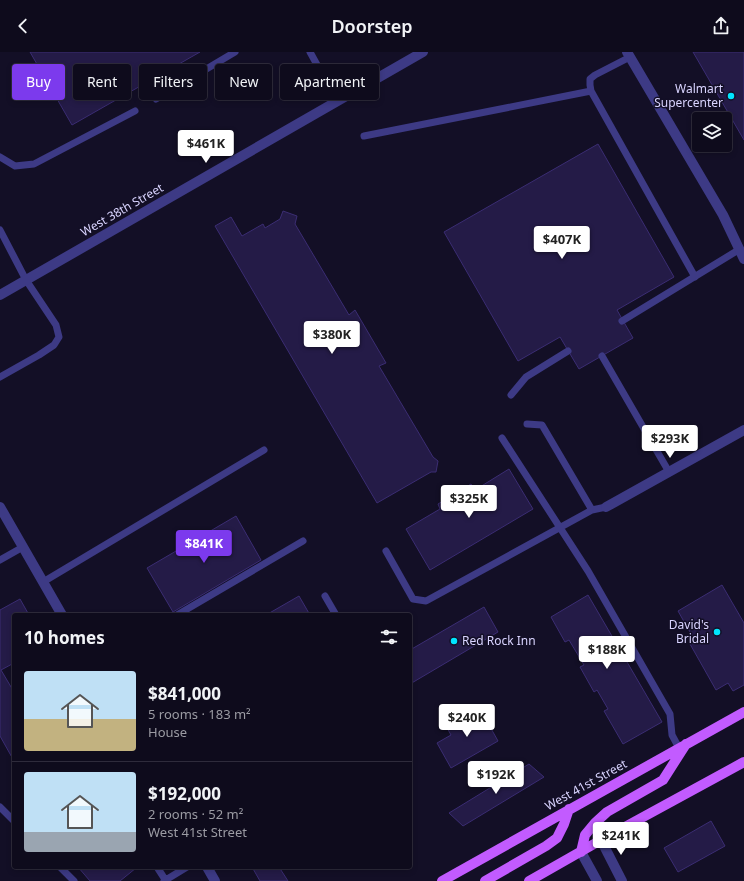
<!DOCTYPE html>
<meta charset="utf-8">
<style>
:root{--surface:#0e0b1c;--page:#1c1929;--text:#f1f3f6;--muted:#9b9ba3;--line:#2e2b3b;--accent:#7c3aed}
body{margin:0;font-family:"Noto Sans",sans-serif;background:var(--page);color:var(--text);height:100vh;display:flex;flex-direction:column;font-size:15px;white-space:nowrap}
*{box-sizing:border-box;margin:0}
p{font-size:13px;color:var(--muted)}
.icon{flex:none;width:22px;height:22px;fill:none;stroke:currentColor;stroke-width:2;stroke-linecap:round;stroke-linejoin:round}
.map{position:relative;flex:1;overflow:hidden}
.sheet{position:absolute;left:12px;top:561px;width:400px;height:256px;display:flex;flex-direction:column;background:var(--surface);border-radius:4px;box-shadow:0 2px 6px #0003,0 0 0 1px var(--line)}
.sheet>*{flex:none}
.hud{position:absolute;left:12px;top:12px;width:400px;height:36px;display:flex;gap:8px}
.tools{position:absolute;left:692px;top:60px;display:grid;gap:8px}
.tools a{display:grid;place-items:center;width:40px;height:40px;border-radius:4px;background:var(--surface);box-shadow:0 2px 6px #0003,0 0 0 1px var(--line);font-size:20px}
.price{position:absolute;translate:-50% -34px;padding:0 9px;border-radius:4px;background:#fff;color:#222;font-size:13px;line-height:26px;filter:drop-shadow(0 1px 2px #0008)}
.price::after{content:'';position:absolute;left:50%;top:24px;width:12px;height:9px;margin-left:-6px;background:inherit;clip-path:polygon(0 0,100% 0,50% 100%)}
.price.active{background:var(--accent);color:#fff}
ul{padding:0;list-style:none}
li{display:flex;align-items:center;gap:12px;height:100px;padding:0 12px}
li+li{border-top:1px solid var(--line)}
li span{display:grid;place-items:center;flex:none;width:112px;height:80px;border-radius:4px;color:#555}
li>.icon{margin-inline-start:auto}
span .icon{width:48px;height:48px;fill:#fffc;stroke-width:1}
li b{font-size:17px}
h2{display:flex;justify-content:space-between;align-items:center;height:48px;padding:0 12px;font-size:17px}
.chip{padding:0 14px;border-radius:4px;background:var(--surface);box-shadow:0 2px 6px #0003,0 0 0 1px var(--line);font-size:14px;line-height:36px}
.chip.active{background:var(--accent);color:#fff}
header{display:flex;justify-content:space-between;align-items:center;height:52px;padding:0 12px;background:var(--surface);font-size:18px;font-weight:600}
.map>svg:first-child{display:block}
.building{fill:#241b47;stroke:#3b2d73}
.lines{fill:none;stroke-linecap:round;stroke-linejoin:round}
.service{stroke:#3d3a85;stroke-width:7}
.minor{stroke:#3d3a85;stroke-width:10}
.tertiary{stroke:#3d3a85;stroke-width:10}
.primary{stroke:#c25bff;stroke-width:10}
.poi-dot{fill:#00e5ff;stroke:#130f26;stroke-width:1.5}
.labels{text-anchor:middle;stroke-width:3;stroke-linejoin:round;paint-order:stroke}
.poi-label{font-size:12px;fill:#d9d4ff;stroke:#130f26;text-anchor:end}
.street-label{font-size:12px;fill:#d9d4ff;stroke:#130f26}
</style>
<header><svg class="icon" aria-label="back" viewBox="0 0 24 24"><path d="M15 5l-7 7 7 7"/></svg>Doorstep<svg class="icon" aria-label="share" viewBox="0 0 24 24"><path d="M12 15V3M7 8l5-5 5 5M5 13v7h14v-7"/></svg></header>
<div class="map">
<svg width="744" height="829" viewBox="0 0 744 829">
<rect width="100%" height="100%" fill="#130f26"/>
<path class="building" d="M30,0H200L72,73Z
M693,0H744V88Z
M598,92L674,225L617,258L633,286L579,317L560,285L518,309L444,180Z
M283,159L297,164L295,172L349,263L355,258L386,311L379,314L433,405L438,409L436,420H431L377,451L215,174L231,165L242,184L263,172L265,176L280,167Z
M509,417L533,457L430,518L406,477L440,457L438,452L471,432L475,438Z
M236,464L261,508L173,560L147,516Z
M722,533L744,571V633L733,639L728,631L716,638L690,592L695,589L678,559Z
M588,543L662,670L623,692L604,659L608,657L597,638L594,640L580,615L584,613L569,588L565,590L551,565Z
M299,544L310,563H266Z
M20,547L29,563H14V611L1,618L14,640V709L0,684V558Z
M484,555L498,580L410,632V598Z
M479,655L498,689L451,716L437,691L451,683L446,674Z
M529,712L544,725L463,774L449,761Z
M711,769L725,794L678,820L664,796Z
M78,815H136V816L120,829H90Z
M252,815H279L288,829H260Z"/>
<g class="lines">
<path class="service" d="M310,0L337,49
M630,5L595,23L590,27V33L591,39L695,225
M156,47L235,0
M364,84L591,39
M0,105L15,114L34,112L135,59
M0,178L26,228L56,273L59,285L54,293L39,303L0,325
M622,269L740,197
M602,304L669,420
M511,343L526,325L568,299
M527,372L542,373L592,458
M502,386L588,519L670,662L672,683L679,696
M386,499L413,547L426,549L592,458L606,455
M0,508L23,495
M43,530L264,398
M325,544L336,563
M177,563L303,489
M0,755L14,769
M60,815L74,829
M157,815L166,829
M164,829L187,815"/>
<path class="minor" d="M0,243L423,0
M0,455L62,563
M606,455L744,378
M601,788L622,829
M581,800L597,829
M207,815L215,829"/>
<path class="tertiary" d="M627,0L723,163L744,207"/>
<path class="primary" d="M581,800L585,783L595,771L607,760L663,728L686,692
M442,829L744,660
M485,829L546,794L557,786L564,772L569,757
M529,829L601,788L744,710"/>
</g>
<g class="poi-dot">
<circle cx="731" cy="44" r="4"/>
<circle cx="717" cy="580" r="4"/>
<circle cx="454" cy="589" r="4"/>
</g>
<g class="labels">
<g class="poi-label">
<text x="723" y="41">Walmart<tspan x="723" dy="14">Supercenter</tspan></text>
<text x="709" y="577">David's<tspan x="709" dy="14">Bridal</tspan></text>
<text x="462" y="593" text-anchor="start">Red Rock Inn</text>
</g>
<g class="street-label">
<text transform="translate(122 158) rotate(-30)" y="4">West 38th Street</text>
<text transform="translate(586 733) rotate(-29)" y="4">West 41st Street</text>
</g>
</g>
</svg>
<div class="tools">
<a><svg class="icon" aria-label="layers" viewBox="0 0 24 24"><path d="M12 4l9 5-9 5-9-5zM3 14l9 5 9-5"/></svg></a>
</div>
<b class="price" style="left:206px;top:112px">$461K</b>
<b class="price" style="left:562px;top:208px">$407K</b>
<b class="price" style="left:332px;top:303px">$380K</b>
<b class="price" style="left:670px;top:407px">$293K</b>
<b class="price" style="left:469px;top:467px">$325K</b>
<b class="price active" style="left:204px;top:512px">$841K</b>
<b class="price" style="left:607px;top:618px">$188K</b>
<b class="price" style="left:467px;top:686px">$240K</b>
<b class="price" style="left:496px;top:743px">$192K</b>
<b class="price" style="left:621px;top:804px">$241K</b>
<div class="hud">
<a class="chip active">Buy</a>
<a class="chip">Rent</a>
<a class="chip">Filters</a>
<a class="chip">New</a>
<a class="chip">Apartment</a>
</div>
<section class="sheet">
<h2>10 homes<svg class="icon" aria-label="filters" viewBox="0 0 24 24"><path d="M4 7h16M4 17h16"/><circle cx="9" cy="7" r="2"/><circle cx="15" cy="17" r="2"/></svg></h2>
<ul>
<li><span style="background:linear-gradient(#bfe0f5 60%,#c2b280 0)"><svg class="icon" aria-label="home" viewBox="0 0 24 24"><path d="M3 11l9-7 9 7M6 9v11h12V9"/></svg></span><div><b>$841,000</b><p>5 rooms · 183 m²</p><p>House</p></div></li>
<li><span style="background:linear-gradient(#bfe0f5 75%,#9aa5b1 0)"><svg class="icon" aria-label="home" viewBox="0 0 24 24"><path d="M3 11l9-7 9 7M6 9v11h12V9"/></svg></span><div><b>$192,000</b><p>2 rooms · 52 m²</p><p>West 41st Street</p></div></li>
</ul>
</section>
</div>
